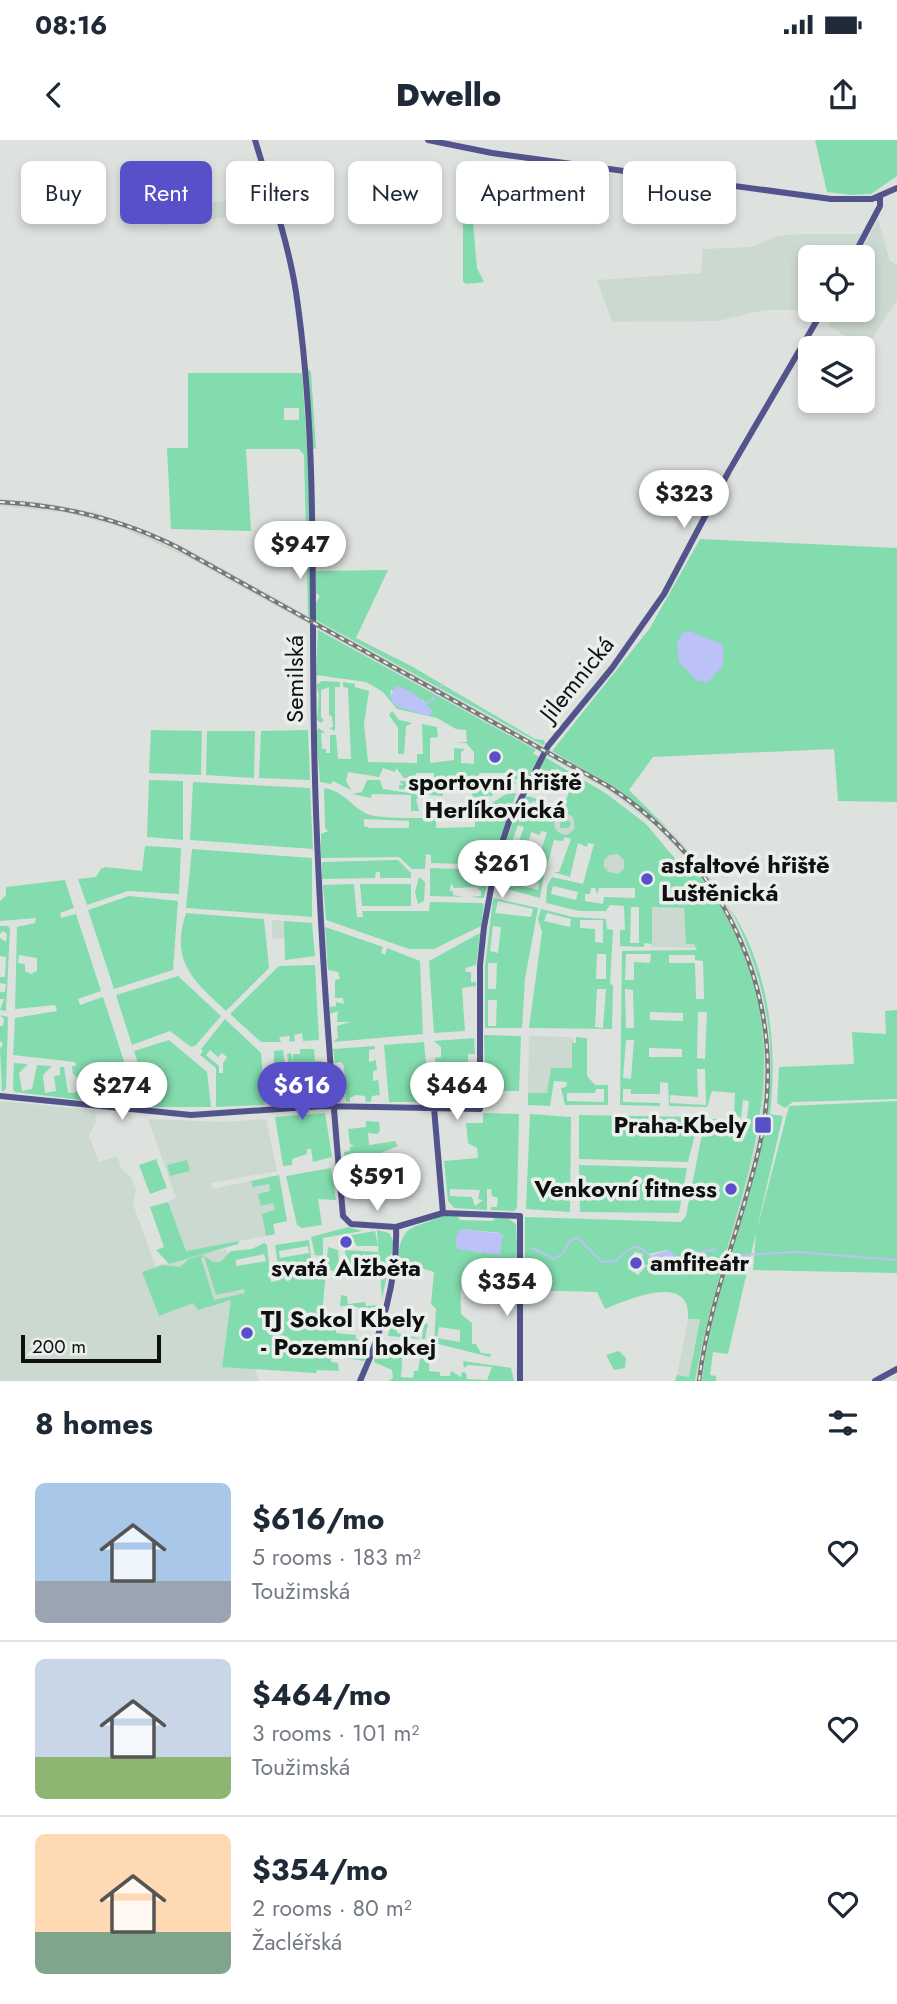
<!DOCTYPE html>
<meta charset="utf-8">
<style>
:root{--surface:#fff;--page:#f6f6f7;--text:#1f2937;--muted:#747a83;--line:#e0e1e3;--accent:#5850c8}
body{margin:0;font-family:Jost,sans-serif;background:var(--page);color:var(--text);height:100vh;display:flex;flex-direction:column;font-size:26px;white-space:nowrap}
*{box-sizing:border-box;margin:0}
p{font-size:23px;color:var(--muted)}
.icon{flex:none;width:38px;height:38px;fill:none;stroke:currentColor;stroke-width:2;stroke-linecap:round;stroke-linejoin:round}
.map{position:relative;height:1241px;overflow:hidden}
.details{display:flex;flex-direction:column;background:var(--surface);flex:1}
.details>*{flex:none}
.top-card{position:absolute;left:21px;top:21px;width:856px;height:63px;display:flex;gap:14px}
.fabs{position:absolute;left:798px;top:105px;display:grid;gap:14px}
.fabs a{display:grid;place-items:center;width:77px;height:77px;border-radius:10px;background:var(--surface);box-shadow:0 4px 10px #0003;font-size:35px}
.scale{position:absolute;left:21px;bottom:18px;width:140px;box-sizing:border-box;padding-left:7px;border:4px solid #0f1110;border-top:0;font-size:19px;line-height:24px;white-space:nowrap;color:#0f1110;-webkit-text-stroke:5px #eaefec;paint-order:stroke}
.price{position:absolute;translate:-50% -60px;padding:0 16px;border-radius:24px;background:#fff;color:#222;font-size:23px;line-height:46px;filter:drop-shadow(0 2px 4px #0008)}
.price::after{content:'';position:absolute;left:50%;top:42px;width:21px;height:16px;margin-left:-10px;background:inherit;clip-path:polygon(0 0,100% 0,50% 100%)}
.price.selected{background:var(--accent);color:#fff}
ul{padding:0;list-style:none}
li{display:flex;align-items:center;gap:21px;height:175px;padding:0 35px}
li+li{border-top:2px solid var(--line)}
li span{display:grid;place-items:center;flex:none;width:196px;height:140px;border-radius:10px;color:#555}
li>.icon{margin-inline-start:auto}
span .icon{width:84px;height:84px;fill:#fffc;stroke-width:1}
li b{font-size:30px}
h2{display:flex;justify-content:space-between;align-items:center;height:84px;padding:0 35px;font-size:30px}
.chip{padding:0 24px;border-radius:10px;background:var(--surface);box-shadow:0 4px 10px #0003;font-size:24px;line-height:63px}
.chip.selected{background:var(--accent);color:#fff}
.status{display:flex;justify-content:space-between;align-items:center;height:49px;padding:0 35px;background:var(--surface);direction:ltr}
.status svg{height:19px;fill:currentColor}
header{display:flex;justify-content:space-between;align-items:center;height:91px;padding:0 35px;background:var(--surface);font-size:32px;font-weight:800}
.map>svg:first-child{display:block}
.built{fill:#ccd9d1}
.green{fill:#83dcad;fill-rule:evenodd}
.water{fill:#bcc1f8}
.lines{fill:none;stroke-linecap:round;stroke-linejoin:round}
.stream{stroke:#bcc1f8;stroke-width:2}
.secondary{stroke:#52548b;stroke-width:6}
.rail-casing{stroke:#767977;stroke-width:4.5}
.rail{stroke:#eaefec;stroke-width:2;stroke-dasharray:5;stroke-linecap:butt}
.poi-dot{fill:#5850c8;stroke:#eaefec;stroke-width:2.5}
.labels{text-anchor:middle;stroke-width:7;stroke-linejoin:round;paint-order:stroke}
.street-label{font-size:24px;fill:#0f1110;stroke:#eaefec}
.poi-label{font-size:24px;font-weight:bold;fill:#0f1110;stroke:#eaefec;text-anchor:start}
</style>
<div class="status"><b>08:16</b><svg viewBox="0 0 49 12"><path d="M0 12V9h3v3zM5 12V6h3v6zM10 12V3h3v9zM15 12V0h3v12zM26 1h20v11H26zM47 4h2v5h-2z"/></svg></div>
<header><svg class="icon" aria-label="back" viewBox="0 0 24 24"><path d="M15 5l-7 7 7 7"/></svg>Dwello<svg class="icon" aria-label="share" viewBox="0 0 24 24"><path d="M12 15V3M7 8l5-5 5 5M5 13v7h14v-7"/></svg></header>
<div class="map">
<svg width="897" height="1241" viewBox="0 0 897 1241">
<rect width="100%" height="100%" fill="#dde2df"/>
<path class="built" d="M267,56L271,72L161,85L159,69Z
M878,79L890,121L897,125V160L866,208L829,186L838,170H863V123L869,110L864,105Z
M800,94H863L851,117H810V170H765L718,181L612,182L597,140L701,133L703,109L751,107L777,96Z
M0,359L33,361L94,372L175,402L610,643L660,680L701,723L730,768L754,825L766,872L771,918L770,965L763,1005L710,1195L702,1241H696L702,1206L760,985L764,918L687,719L654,685L606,649L187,417L119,387L67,373L0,366Z
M524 671a11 11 0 1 1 22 0a11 11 0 1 1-22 0Z
M554 684a11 11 0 1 1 22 0a11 11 0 1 1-22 0Z
M603 724a11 11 0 1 1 22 0a11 11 0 1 1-22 0Z
M652,767L684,768L686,804H694L696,808L651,807Z
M272,780L284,781L286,798L272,799Z
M529,896L572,897V929L551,941L547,954L528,953Z
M0,961L95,970L96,982L89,996L99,1022L117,1016L122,1030L131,1037L136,1049L133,1064L156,1127L190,1115L227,1109L234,1143L243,1141L248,1153L232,1157L222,1226L255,1228L259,1241H0Z
M148,979L223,982L266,979L277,1031L211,1043L213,1049L279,1035L287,1081L273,1084L275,1094L186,1111L168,1062L176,1058Z
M688,1179H700L689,1238L677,1235Z"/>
<path class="green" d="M815,0H897V36L871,54L851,55L827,52Z
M326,42L331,62L328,63L280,66L274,47Z
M463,77L473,83L477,128L484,142L466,144L463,141Z
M305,227L311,232L316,309L310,308Z
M188,233H302L309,334L312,480L308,477L304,315L299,309H246L251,391L171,389L167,308H188ZM284,268H299V280H284Z
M700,399L897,408V662L838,661L834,609L653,617L629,650L667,688L618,649L552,611L650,488Z
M388,430L356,498L413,527L535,599L544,600L545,604L543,605L316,480V463L320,456L316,453V431Z
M318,490L536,610L533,613L539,617L524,644L512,637V633H479V641H514L516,644L500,650L497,648L491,657L489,655L468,669L467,666H472V652H443V656C426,656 415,649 399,649V645H403L399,641H414L416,647H434V633H416L415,637L404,638L396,628L395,632L383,628L379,637L348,632L346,641L351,650L333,641L331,644L320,642L316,591L319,588L325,593H321L322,609H326V613H330V595H336L338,619H351L348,548L343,547V542L355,544V547L369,551L364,584L368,622L417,623V614H423L422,584L437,587L438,597L430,598V623L454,620V608L465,609L461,612V623L474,624V612L466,603L455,602H467L466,590L456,589L437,578L397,569L383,552L366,542L316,535ZM391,550L424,561L425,564L396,566L390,556Z
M322,541L340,542V547H335V591L329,588L333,587L332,576L329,575V547L321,550V577L324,580L321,583L317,580L319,555L316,545Z
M392,571L399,580L412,583L406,586L404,614H398V588L389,575Z
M151,590L202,591L201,635L149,633Z
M308,590L310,640L259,638L261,591Z
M207,591H255L254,638L206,635Z
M545,617L607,654L646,684L682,727L688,717C834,913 731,1036 695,1241H675L677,1235L689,1237L700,1179H688C692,1131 627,1160 605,1169L597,1152L525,1150V1077L681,1082L686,1076L705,979H747L749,961L743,960L741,978L734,973L735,953L712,951L707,967L669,966L668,943L660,942V954H631V949H623V962L660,963V966L620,965L622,811L697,810L694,804H686L684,768L652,767V804L644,803V807L620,806V790H625L624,766L610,765L606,771H579L546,763L547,746L552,737L583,744L594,704L588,703L587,707L578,703L570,737L553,732H559L571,699L565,697L563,701L554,700L546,730L529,727L536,726L547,692L541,691L540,695L531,692L523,725L499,719L523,656C539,655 552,672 566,672L565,662L569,652L560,647L558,651L547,646L549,641L535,634ZM534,661H538L537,665L529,668L530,675L538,677L541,663L545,671L542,679L530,681L524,673L527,664ZM566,673L573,677L575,688L569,694C561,696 555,692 554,683L561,674L560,688H569L571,683L565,678ZM518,685L524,687L512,721L506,719ZM618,714L624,720V728L618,734L606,731L608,727L604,729V720L609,715ZM553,746L578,752L576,760L551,754ZM591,748H595L597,754L599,748H635V758L604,757L603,764L585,761V754H590ZM631,767H639V803H630ZM626,814H651L650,823L634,822V840H625ZM669,815H695V820L703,821L704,859H696L695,823H669ZM625,849L633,850L634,888H626ZM650,872L683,873V881L650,880ZM698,872H707L705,919L697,918ZM626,900H634L631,939L623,938ZM649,908L682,909V917H649ZM697,929H705L706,965L670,963V955L698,957ZM667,1110L673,1125L650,1117L649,1114ZM635,1112L643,1114L640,1124L647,1125L638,1135L627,1128L632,1125L629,1120Z
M149,640L183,641V700L147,697Z
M367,640H380L383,649L416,654L420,658L416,659L419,671H411V655L372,654L371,658L352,654L362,652Z
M193,642L310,648L313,709L190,700Z
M324,648C347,652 352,669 370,675C388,680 461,679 478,671C490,666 499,657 511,652L516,654L491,725L431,723V715L426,714L425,729H412L399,717L321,718V694L328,691L325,688ZM364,679L409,681V688H370L364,686ZM442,680H475V687L436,688V681Z
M145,706L181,708L179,754L128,751L87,765L78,739L96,737L102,727V729L105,727L142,731Z
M192,709L312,718V777L186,768Z
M398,720L411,733V738H380V732H376L375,738L322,739V722Z
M500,724L513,728L514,732L544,735L540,758L496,746ZM504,734L539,743L538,750L503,741Z
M430,728L490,730L484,758L470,757L481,756V751L476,747L454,748L451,743L450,751H453V755L464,757L430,756Z
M419,737L425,742L424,761L418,764L415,752Z
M65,740L74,768L60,773L61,778L76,774L101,851L78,859L80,865L103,857L139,967L15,952L13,949L14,923L28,924L19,933L22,951L32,949L37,925L52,926L43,935L45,953L56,951L54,936L60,935V927H64L68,953L79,952L80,940L73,934L72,926H76L75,922L13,915L15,878L57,871L55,865L15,869L17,787L35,783L36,778L0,781V761L6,755V747ZM19,815L37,818V831L31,834L25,831V824L18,823Z
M354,744L357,777H363L362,771H429L430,762L481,763L484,764L481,786L434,809H409L326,780L323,745Z
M360,744H411V766H362Z
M129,756L178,761L173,830L114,849L88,770Z
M493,758L538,768L525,839L522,888H485V827ZM498,761L533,769L531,777L495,773ZM493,786L501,787L498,813L490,811ZM488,823H497L496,849H488ZM488,860H497L496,886H488Z
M730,768C769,827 778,906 770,974L783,976L728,1214L713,1212L710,1235L716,1236V1241H702C725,1060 826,956 730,768Z
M541,769L573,777L606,779L607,789L613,790L610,844L613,845L612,889L529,888L542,792L538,779ZM547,773L571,779L570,787L544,781ZM580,780H603V803L595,802V789L580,788ZM597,814H606V839H596ZM597,849H606L603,888L595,887Z
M186,773L264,779L269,828L226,871C193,840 170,822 186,773Z
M284,781L312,783L315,816L285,820Z
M0,786H8L10,789L6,871L0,870L4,859H0V852H5L6,844L0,843V837H5L6,817L0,816V798L6,802L7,794L3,791L0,794Z
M325,787L383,807L381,813L385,815L387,808L420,821L423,894L333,902L338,898L337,886L350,882H337L338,871L330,874V867L336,866V862L344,864L343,858H335V840L340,839L338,832L328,830Z
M480,793L476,825L465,828L466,832H471V842H476V846L462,848L465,891L434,893L429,821Z
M315,825L319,900L303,901L302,893L294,895L295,901L289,902L290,896L279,897L281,902H261L230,874L279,826Z
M178,836L221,876L196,905L191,907L170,891L132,905L116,855Z
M897,870V959L793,962L785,968L777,963L779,927L854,924L852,892L886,894L885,871Z
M0,875L8,877L6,949L2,952L0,909L3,904L0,901V886H3L4,879Z
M225,879L261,913L265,965L216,967V928L200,915L203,911L201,909ZM210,910L218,917L222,913L227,917L223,923V933H219V926L206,915Z
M484,895L521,896L519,951H501V934L485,933Z
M572,897L573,903H576V897L587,898V936L595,945H608V965H565L561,948L566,947L567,942L554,941L550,966L528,965V953H547L551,928H572ZM596,949H604V962L567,961V953H595Z
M474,898L475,914H468V930H464L469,932L468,961L472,964H462L461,960L454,959V956L449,959L444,957L446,931L436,933L435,918L441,917V907L434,901Z
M169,900L207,932L211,967H152L134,911Z
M424,902L426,922L424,927L415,930L418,936L424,934L428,939L430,962H389L384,905Z
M375,906V909L369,910V922L376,920L377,930L373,931V941L378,940L380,955L372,956L371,962H366L365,956L356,955L350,958V962H346L344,926L341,922L335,923L333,909Z
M300,909H314L315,921H322L317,924V928L308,930L317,932L319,949L310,950L318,951L317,961L306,962L305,955H298L297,947H293V956L287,957L285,951V957H277L274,964L272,947L277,946L281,940L270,932L281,926L274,923V911L283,910L285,924L288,922L287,914L291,913L293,921V914H300Z
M897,961V1133L753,1130L756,1093L789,966Z
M325,973L332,1017L313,1022L311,1009H307V1014L292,1019V1025L283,1026L275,977Z
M483,973L519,974L517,1068L514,1071L491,1070V1067H497L498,1058L492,1056L491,1049H487V1070L454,1068L448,1061L444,1021L478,1018L477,1008L468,1003L466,983H483ZM450,1049L480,1050L478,1059L483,1060L475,1066L472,1057L450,1056Z
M530,974L571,977L570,1072L526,1069Z
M579,975L697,977L699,979L688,1022L579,1019Z
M366,981L379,982L380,991L377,994L368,993L369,1005L395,1001L398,1006L373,1016L345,1018L344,1012L350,1011V1007L354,1006L350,1004L348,989L366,987Z
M156,1019L167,1048L150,1054L139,1025Z
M187,1020L190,1031L170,1036L167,1025Z
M579,1025L687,1028L679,1073L580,1072Z
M331,1028L336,1060L318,1059L322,1085L302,1088L297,1085L286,1036Z
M279,1035L287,1081L273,1084L275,1094L266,1096L262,1074L275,1070L273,1063L261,1066L258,1054L270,1051L269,1044L253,1047L251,1041Z
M168,1062L186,1111L239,1101L238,1104L169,1124L156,1110L164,1107L150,1067Z
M441,1076H457L460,1080L493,1081L495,1077H506L516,1084L518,1126L514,1132L474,1133L472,1130C458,1137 461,1160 461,1174L472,1183V1204H476L481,1213L491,1214L490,1217L434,1203L436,1169L431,1164L434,1132L397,1121C403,1082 410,1091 441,1076ZM461,1089L500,1093L481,1113L456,1107ZM439,1187L460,1190V1202L437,1198Z
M348,1087L362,1091L323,1098V1116L315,1115L311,1097Z
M377,1090L389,1093L394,1102L382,1159Z
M375,1091L378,1106H357L352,1099L346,1096Z
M309,1100L311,1118L302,1128L304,1137L318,1134L319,1130H326L322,1176L337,1178L336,1193L356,1195V1199L365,1200L357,1216L366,1218L364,1221L332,1216L331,1222L338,1223L339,1231L317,1230L316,1233L222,1227L231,1160L198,1170L193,1163L159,1176L142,1132L162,1125L180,1127L189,1119L203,1115L213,1122H220L231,1111L252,1109L264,1103L267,1105L271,1142L280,1140L275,1105ZM308,1106L309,1113L280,1118L279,1111ZM264,1114L266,1121L236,1126V1120ZM204,1116L216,1155L244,1149L245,1153L214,1160L201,1118Z
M328,1107L338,1110L339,1124L346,1123L345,1110L378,1112L379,1115L371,1116L372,1127H379L380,1136L334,1137V1131L326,1130Z
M341,1155L347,1156L348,1164L365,1162L366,1166L379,1165V1174H363L358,1167L340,1166Z
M391,1180L428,1184L425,1199L388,1196ZM398,1183L423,1188L422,1199L397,1193Z
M378,1208L403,1210L401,1237L413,1238L414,1231H418L421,1213H436L430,1216L429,1231L440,1232V1236H450L451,1231L461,1237L462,1232L466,1233L467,1239L487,1240L492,1227L468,1225L464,1228L463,1221L511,1228L514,1241H389L393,1238L392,1230L374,1222Z
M619,1211L626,1218L625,1228L614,1230L606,1215Z"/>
<path class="water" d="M689,491L723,505V525L708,542L696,540L679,522L677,504L682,493Z
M396,546C411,549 422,560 433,571L428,576L396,566L390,556Z
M461,1089L503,1094L500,1115L458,1109L455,1099Z
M669,1110L677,1117L672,1126L648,1116Z"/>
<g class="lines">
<path class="stream" d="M425,564L432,560L442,544
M532,1108L554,1119L563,1113L571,1100L578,1098L602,1122L615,1121L633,1107L641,1108L649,1115
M740,1115L797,1112L897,1120
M675,1118L716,1109"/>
<path class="secondary" d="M255,0C270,50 288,101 296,152C318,300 311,449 314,598C317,758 329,917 343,1076L351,1084L396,1087L443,1073L520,1076V1241
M428,0L492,13L831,59H872L897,48
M853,117L880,66V57
M0,956L191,975L323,966L480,969V825L484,787L496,721L509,682L548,606L612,528L664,454L729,331L823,170
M434,968L443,1073
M360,1241C381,1195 398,1138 396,1087
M875,1241L897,1229"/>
<defs>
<path id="rail" d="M0,362C62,365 121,379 177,407L608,646C728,723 791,863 760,1004C742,1084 709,1160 699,1241"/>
</defs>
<use href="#rail" class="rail-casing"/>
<use href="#rail" class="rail"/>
</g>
<g class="poi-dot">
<circle cx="495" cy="617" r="7"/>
<circle cx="647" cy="739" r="7"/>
<rect x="754" y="976" width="18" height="18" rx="3.5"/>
<circle cx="731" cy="1049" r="7"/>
<circle cx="346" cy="1102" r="7"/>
<circle cx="636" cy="1123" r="7"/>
<circle cx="247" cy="1193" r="7"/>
</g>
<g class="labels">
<g class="street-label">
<text transform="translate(295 539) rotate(-90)" y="8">Semilská</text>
<text transform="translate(577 539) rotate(-51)" y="8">Jilemnická</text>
</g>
<g class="poi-label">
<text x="495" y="650" text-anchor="middle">sportovní hřiště<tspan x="495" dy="28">Herlíkovická</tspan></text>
<text x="661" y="733">asfaltové hřiště<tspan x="661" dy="28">Luštěnická</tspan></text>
<text x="747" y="993" text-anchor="end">Praha-Kbely</text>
<text x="717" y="1057" text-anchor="end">Venkovní fitness</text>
<text x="650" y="1131">amfiteátr</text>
<text x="346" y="1136" text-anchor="middle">svatá Alžběta</text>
<text x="261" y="1187">TJ Sokol Kbely<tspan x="261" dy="28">- Pozemní hokej</tspan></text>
</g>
</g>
</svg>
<div class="fabs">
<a><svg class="icon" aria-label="locate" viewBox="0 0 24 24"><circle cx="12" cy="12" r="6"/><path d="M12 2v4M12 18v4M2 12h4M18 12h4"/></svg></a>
<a><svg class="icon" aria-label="layers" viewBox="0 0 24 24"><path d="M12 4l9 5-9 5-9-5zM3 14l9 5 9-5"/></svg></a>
</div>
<div class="scale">200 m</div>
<b class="price" style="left:684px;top:390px">$323</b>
<b class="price" style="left:300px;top:441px">$947</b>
<b class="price" style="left:502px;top:760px">$261</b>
<b class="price" style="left:122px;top:982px">$274</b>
<b class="price selected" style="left:302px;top:982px">$616</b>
<b class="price" style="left:457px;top:982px">$464</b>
<b class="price" style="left:377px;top:1073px">$591</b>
<b class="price" style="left:507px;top:1178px">$354</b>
<div class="top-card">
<a class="chip">Buy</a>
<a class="chip selected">Rent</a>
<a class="chip">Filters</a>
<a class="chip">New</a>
<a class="chip">Apartment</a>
<a class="chip">House</a>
</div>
</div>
<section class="details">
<h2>8 homes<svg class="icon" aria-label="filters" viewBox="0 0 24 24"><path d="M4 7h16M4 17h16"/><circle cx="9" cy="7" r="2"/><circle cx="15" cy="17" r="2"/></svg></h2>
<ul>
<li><span style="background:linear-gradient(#a9c7e8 70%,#9aa5b1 0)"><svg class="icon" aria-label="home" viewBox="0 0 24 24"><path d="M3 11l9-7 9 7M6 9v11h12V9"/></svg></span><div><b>$616/mo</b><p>5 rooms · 183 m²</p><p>Toužimská</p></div><svg class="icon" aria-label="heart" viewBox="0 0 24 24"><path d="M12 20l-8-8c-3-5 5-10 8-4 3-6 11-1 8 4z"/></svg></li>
<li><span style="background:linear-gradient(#c9d6e8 70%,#8fb573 0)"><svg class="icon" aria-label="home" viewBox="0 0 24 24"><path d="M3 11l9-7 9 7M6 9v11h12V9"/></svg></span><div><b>$464/mo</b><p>3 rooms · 101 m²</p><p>Toužimská</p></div><svg class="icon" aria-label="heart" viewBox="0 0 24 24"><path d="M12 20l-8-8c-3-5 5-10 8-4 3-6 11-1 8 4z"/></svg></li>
<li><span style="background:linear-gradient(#ffd9b3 70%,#7fa58c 0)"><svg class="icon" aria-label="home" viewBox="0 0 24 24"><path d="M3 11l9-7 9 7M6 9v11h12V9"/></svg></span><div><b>$354/mo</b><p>2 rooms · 80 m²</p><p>Žacléřská</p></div><svg class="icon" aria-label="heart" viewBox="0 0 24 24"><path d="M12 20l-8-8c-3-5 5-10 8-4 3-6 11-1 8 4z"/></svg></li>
</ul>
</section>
